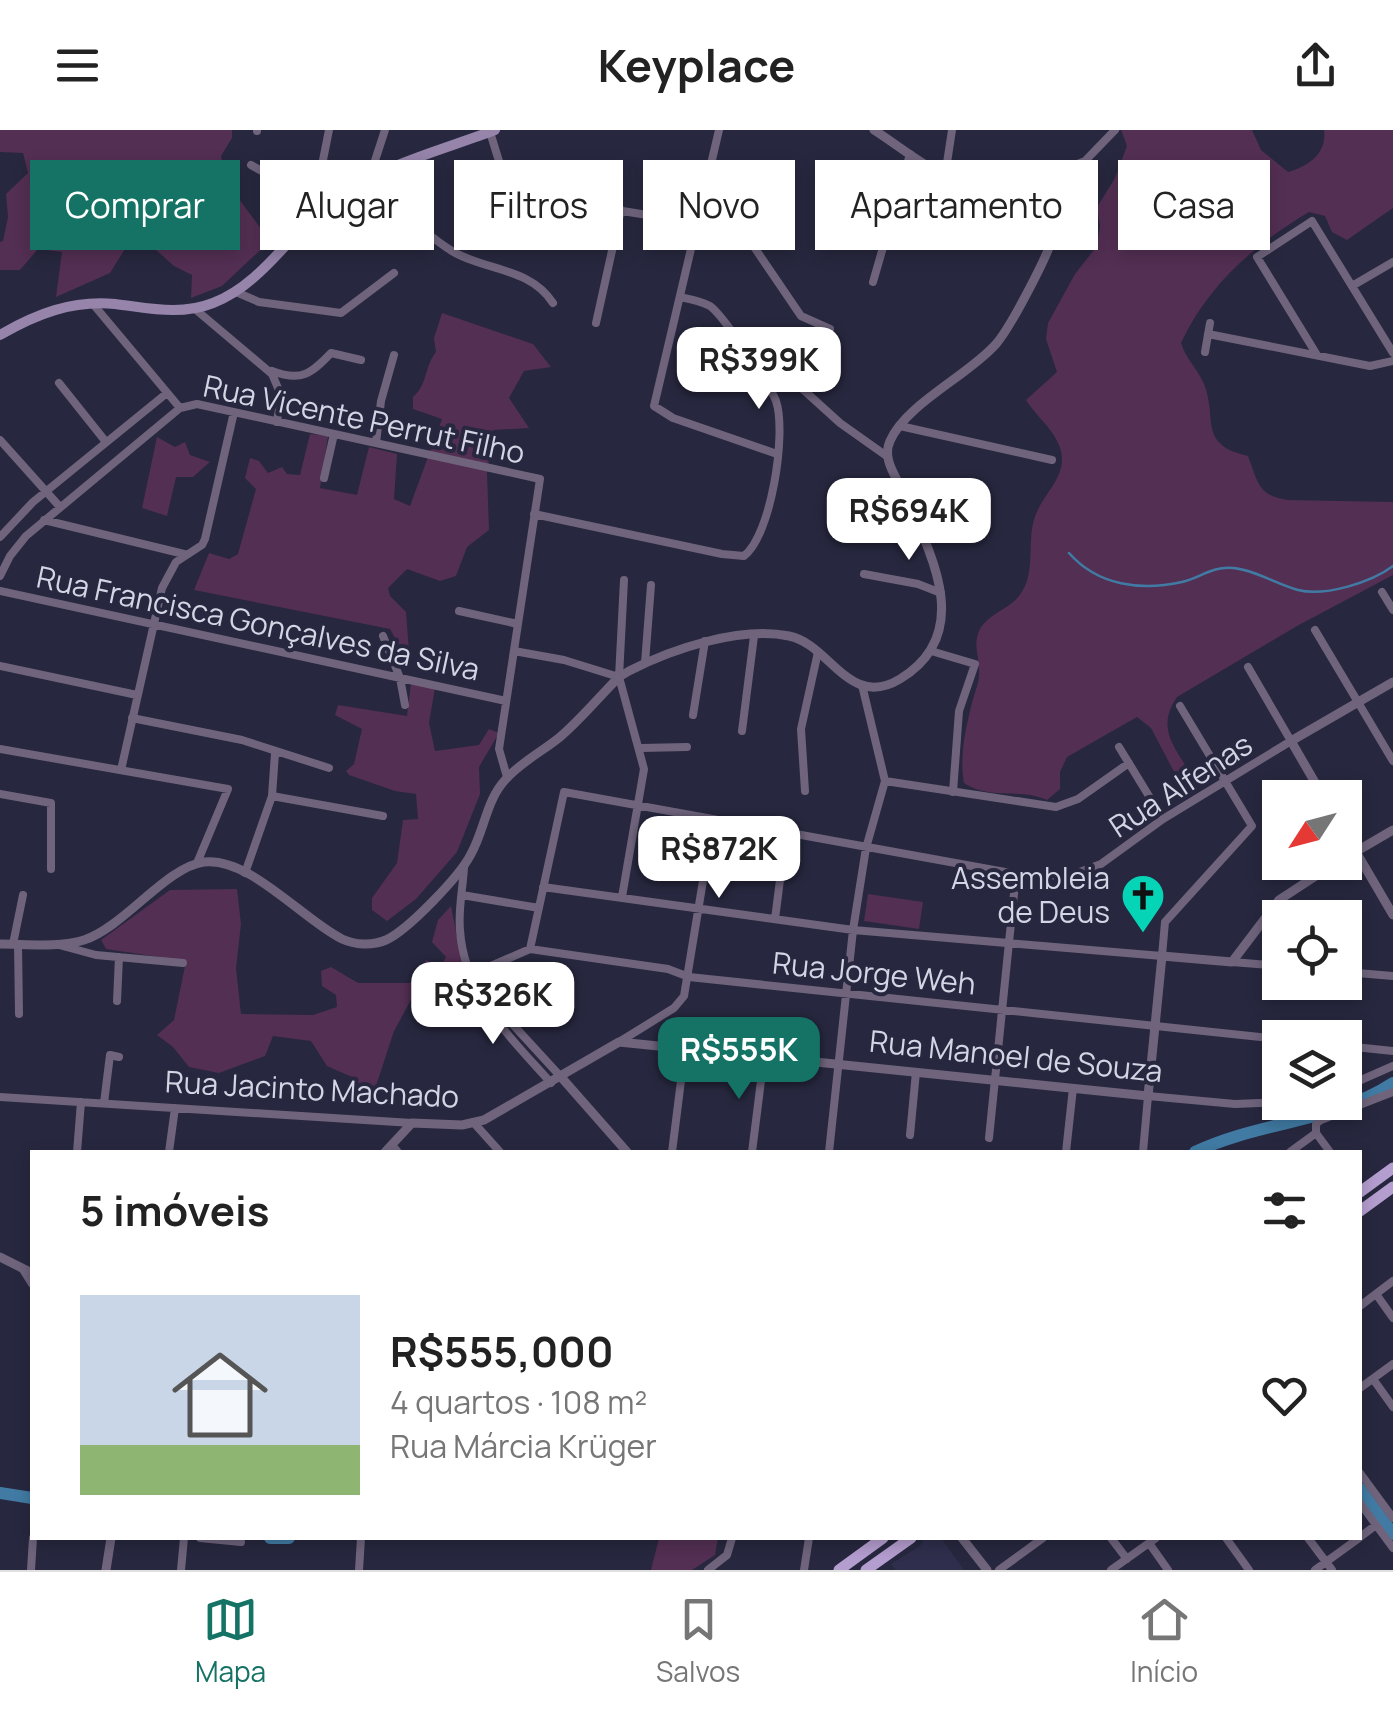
<!DOCTYPE html>
<html lang="pt">
<meta charset="utf-8">
<style>
:root{--surface:#fff;--page:#f2f2f2;--text:#222;--muted:#767676;--line:#e0e0e0;--accent:#157365}
body{margin:0;font-family:Manrope,sans-serif;background:var(--page);color:var(--text);height:100vh;display:flex;flex-direction:column;font-size:38px;white-space:nowrap}
*{box-sizing:border-box;margin:0}
p{font-size:32px;color:var(--muted)}
.icon{flex:none;width:55px;height:55px;fill:none;stroke:currentColor;stroke-width:2;stroke-linecap:round;stroke-linejoin:round}
.map{position:relative;flex:1;overflow:hidden}
.drawer{position:absolute;left:30px;top:1020px;width:1332px;height:390px;display:flex;flex-direction:column;background:var(--surface);border-radius:0px;box-shadow:0 5px 15px #0003}
.drawer>*{flex:none}
.banner{position:absolute;left:30px;top:30px;width:1335px;height:90px;display:flex;gap:20px}
.needle{width:65px;rotate:234deg}
.fabs{position:absolute;left:1262px;top:650px;display:grid;gap:20px}
.fabs a{display:grid;place-items:center;width:100px;height:100px;border-radius:0px;background:var(--surface);box-shadow:0 5px 15px #0003;font-size:50px}
.price{position:absolute;translate:-50% -85px;padding:0 22px;border-radius:20px;background:#fff;color:#222;font-size:32px;line-height:65px;filter:drop-shadow(0 2px 5px #0008)}
.price::after{content:'';position:absolute;left:50%;top:60px;width:30px;height:22px;margin-left:-15px;background:inherit;clip-path:polygon(0 0,100% 0,50% 100%)}
.price.on{background:var(--accent);color:#fff}
ul{padding:0;list-style:none}
li{display:flex;align-items:center;gap:30px;height:250px;padding:0 50px}
li span{display:grid;place-items:center;flex:none;width:280px;height:200px;border-radius:0px;color:#555}
li>.icon{margin-inline-start:auto}
span .icon{width:120px;height:120px;fill:#fffc;stroke-width:1}
li b{font-size:42px}
h2{display:flex;justify-content:space-between;align-items:center;height:120px;padding:0 50px;font-size:42px}
.tag{padding:0 35px;border-radius:0px;background:var(--surface);box-shadow:0 5px 15px #0003;font-size:35px;line-height:90px}
.tag.on{background:var(--accent);color:#fff}
header{display:flex;justify-content:space-between;align-items:center;height:130px;padding:0 50px;background:var(--surface);font-size:45px;font-weight:700}
.tabs{display:flex;justify-content:space-around;align-items:center;height:140px;border-top:2px solid var(--line);background:var(--surface);font-size:28px;color:var(--muted)}
.tabs a{display:grid;justify-items:center;gap:5px}
.tabs .on{color:var(--accent)}
.map>svg:first-child{display:block}
.built{fill:#2f2e4c}
.green{fill:#532f53}
.lines{fill:none;stroke-linecap:round;stroke-linejoin:round}
.stream{stroke:#417ba4;stroke-width:2.5}
.river{stroke:#417ba4;stroke-width:12}
.minor{stroke:#6f647c;stroke-width:8}
.tertiary{stroke:#6f647c;stroke-width:9}
.secondary{stroke:#9684ab;stroke-width:10}
.primary{stroke:#b49dcf;stroke-width:11}
.labels{text-anchor:middle;stroke-width:8;stroke-linejoin:round;paint-order:stroke}
.street-label{font-size:30px;fill:#d3d4e4;stroke:#27273f}
.poi-label{font-size:30px;fill:#d3d4e4;stroke:#27273f;text-anchor:end}
</style>
<header><svg class="icon" aria-label="menu" viewBox="0 0 24 24"><path d="M4 6h16M4 12h16M4 18h16"/></svg>Keyplace<svg class="icon" aria-label="share" viewBox="0 0 24 24"><path d="M12 15V3M7 8l5-5 5 5M5 13v7h14v-7"/></svg></header>
<div class="map">
<svg width="1393" height="1440" viewBox="0 0 1393 1440">
<rect width="100%" height="100%" fill="#27273f"/>
<path class="built" d="M924,1408H941L964,1440H896L891,1434L920,1416Z"/>
<path class="green" d="M0,0H232V8L221,26L228,54L270,111L222,156L191,168L192,145L174,136L146,111L125,119L110,143L56,167L62,122L38,119L20,140H0V112L3,111L8,87L6,64L28,43L23,23L0,22Z
M1121,0H1252L1261,20L1288,42C1308,36 1327,24 1324,0H1393V78L1347,110L1332,102L1325,86L1309,82C1255,114 1208,155 1181,213C1186,229 1197,238 1204,254C1218,289 1197,314 1248,326C1258,352 1258,366 1288,370L1393,372V445L1297,496L1177,567C1151,605 1185,624 1197,659L1190,663L1182,657L1151,598L1137,587L1067,627L1060,642V659L1047,670C1020,658 989,670 964,653C959,626 966,596 973,569C976,559 980,550 979,539C979,526 973,515 979,501C987,484 1008,480 1019,466C1038,442 1025,410 1036,384C1044,363 1067,346 1061,321C1056,301 1036,286 1026,270L1057,242L1046,209L1048,193L1075,144L1097,116L1100,96L1097,77L1115,48L1127,16Z
M442,183L533,214L551,237L524,241L509,268L529,298L493,300L487,343L489,400L467,417L456,446L440,451L407,439L388,458L390,466L406,482L410,535L390,499L194,460L209,423L229,429L238,424L256,359L245,348L250,328L259,331L268,343L282,337L287,344L300,345L310,304L328,306L320,358L357,365L369,317L397,324L394,369L410,376L442,289L413,279V267C428,254 424,237 436,222L434,208Z
M157,307L175,317L185,312L190,325L210,332L193,347H176L167,386L142,378Z
M411,553L435,558L429,593L435,621L479,615L489,599L499,603L479,637L480,664L457,722L416,769L387,791L372,780V768L397,733L403,690L418,689L416,664L395,661L349,645L346,641L354,634L362,599L335,585L338,575L407,586Z
M237,759L241,794L236,838L241,884L313,885L337,877L336,865L322,856L321,841L331,837L358,853H414L426,830L440,838L446,827L432,812L438,790L451,776L465,848L459,857L463,873L451,881L450,865L418,857L394,901L374,962L362,961L352,947L327,936L311,911L273,906L265,926L219,943L189,937L173,917L157,905L174,890L186,831L106,819L101,810L170,760Z
M868,764L923,772L919,799L864,791Z
M659,1408H718L715,1425L692,1440H651Z"/>
<g class="lines">
<path class="stream" d="M1069,423C1098,456 1141,461 1182,452C1200,448 1212,436 1233,438C1255,440 1276,454 1298,460C1325,467 1372,452 1393,436"/>
<path class="river" d="M1195,1022C1257,992 1334,992 1393,953
M1360,1359L1393,1404
M0,1363L32,1368
M270,1408H289"/>
<path class="minor" d="M385,0L369,49C395,72 421,102 452,121C485,141 530,137 553,173
M719,0L654,276L673,288L777,324
M257,1V0
M490,2L511,70
M251,35L294,60L319,81
M945,46L952,0
M1025,55L1085,31L1115,0
M573,73L734,99L750,111L801,186L830,199
M323,77L318,55L329,0
M873,152L910,24
M1352,156L1393,132
M236,162L259,172L341,183L394,143
M93,174L180,278
M195,179L272,244L281,265L277,292
M596,193L621,80
M1208,204L1370,236L1393,231
M1205,222L1210,193
M1317,225L1257,127L1312,91L1393,223
M272,241C301,252 311,244 331,223L361,230
M59,253L106,312
M797,254L840,293L888,327
M900,296L1052,330
M0,310L60,377
M376,313L381,271L394,225
M324,348L334,304
M534,384L722,424L744,426C771,406 787,303 776,271C770,255 723,185 710,176C701,171 690,169 680,167
M44,390L184,424
M918,395L961,404
M0,407L33,372L167,263
M864,444L918,454L941,463
M0,446L10,426L26,406L180,278L197,274L540,349L499,619L507,647
M0,461L506,571
M1382,462L1393,480
M459,481L518,494
M1315,500L1393,631
M383,506L400,548L405,575
M514,521L564,530L619,547
M931,521L975,534L959,581L953,662
M645,533L651,455
M0,536L137,565
M693,585L705,511
M132,588L242,610L329,638
M742,601L754,506
M1119,617L1163,689
M641,618L687,617
M0,619L228,659L197,733
M121,640L162,458L176,432L202,415L205,409L234,282
M885,651L1056,677L1078,669L1129,633
M805,661L801,599L818,522
M0,664L51,673V739
M272,666L383,686
M464,737C463,758 458,779 460,800C464,864 511,908 551,953
M245,743L272,666L275,623
M543,757L853,800L1162,826L1165,792L1252,696L1180,576
M462,765L539,778
M622,767L644,639L619,547L624,450
M775,789L786,703
M13,814L23,765
M18,814L19,884
M59,815L96,825L183,833
M530,819L564,662L1016,744L1069,746L1101,734L1163,689L1291,611L1248,537
M1232,832L1280,836
M1345,842L1393,846
M470,845L530,819L668,839L689,847L1280,909
M483,862L561,947
M117,871L119,827
M619,912L674,878L684,866L713,690
M1345,916L1393,921
M1345,957L1393,936
M0,967L412,993
M104,973L110,925L119,927
M474,993L500,1022
M1316,1003V994L1321,990L1393,962
M1316,1003L1330,1022
M910,1005L916,942
M989,1008L1016,744
M392,1015L398,1022
M77,1022L81,972
M169,1022L175,978
M672,1022L685,919
M752,1022L764,927
M829,1022L853,800L866,718L885,651L862,555
M1066,1022L1073,958
M1143,1022L1148,966L1235,974L1288,972
M1290,1022L1316,1003
M22,1138L32,1154
M1376,1164L1393,1188
M1360,1176L1393,1151
M1373,1249L1393,1277
M1360,1258L1393,1234
M1360,1343L1393,1388
M1360,1373L1393,1418
M1360,1407L1376,1395
M200,1408L241,1412
M1111,1408L1127,1429
M1226,1408L1249,1440
M1308,1408L1332,1440
M1149,1413L1168,1440
M31,1440L33,1408
M181,1440L184,1408
M359,1440L361,1408
M708,1440L727,1425L732,1408
M804,1440L809,1408
M999,1440L1043,1408
M1111,1440L1156,1408
M1315,1440L1359,1408"/>
<path class="tertiary" d="M1324,668L1291,611L1393,552
M1345,703L1393,785
M1345,728L1393,700
M0,814C26,814 58,818 84,810C124,797 166,737 204,732C250,727 302,789 342,809C355,815 372,816 386,810C408,800 460,746 471,724C485,699 486,670 506,649C521,632 543,621 560,607C581,589 599,567 619,547L629,541C672,519 740,496 789,506C830,514 849,580 900,549C976,503 930,421 902,360C895,345 882,328 890,311C906,274 969,245 996,214C1010,198 1051,121 1055,100C1057,93 1056,85 1054,78C1039,39 982,61 951,49C924,37 899,16 874,0
M561,947L627,1022
M385,1022L412,993L462,995L484,990L619,912L1148,966L1162,826L1232,832L1279,770L1337,732
M0,1127L32,1143
M962,1408L987,1440
M106,1440L111,1408"/>
<path class="secondary" d="M0,205C36,184 72,170 115,174C149,178 180,186 213,173C263,154 292,100 334,69C379,36 442,20 495,0"/>
<path class="primary" d="M1360,1062L1393,1038
M1360,1081L1393,1057
M839,1440L883,1408
M866,1440L911,1408"/>
</g>
<defs>
<symbol id="church-pin" viewBox="-11 -11 22 30"><path d="M0 17L-7.5 6A9.5 9.5 0 1 1 7.5 6Z" fill="#05d5b6" stroke="#27273f"/><path d="M-1.2-6h2.4v3.5h3.3v2.4h-3.3V6h-2.4V-.1h-3.3v-2.4h3.3Z" fill="#111"/></symbol>
</defs>
<g fill-rule="evenodd">
<use href="#church-pin" x="1118" y="741" width="50" height="68"/>
</g>
<g class="labels">
<g class="street-label">
<text transform="translate(364 290) rotate(12)" y="10">Rua Vicente Perrut Filho</text>
<text transform="translate(258 494) rotate(12)" y="10">Rua Francisca Gonçalves da Silva</text>
<text transform="translate(1181 656) rotate(-33)" y="10">Rua Alfenas</text>
<text transform="translate(874 844) rotate(6)" y="10">Rua Jorge Weh</text>
<text transform="translate(1016 927) rotate(6)" y="10">Rua Manoel de Souza</text>
<text transform="translate(312 960) rotate(3)" y="10">Rua Jacinto Machado</text>
</g>
<g class="poi-label">
<text x="1110" y="759">Assembleia<tspan x="1110" dy="34">de Deus</tspan></text>
</g>
</g>
</svg>
<div class="fabs">
<a><svg class="needle" viewBox="-14 -14 28 28"><path d="M0-13l5 13h-10z" fill="#e53935"/><path d="M0 13l5-13h-10z" fill="#767676"/></svg></a>
<a><svg class="icon" aria-label="locate" viewBox="0 0 24 24"><circle cx="12" cy="12" r="6"/><path d="M12 2v4M12 18v4M2 12h4M18 12h4"/></svg></a>
<a><svg class="icon" aria-label="layers" viewBox="0 0 24 24"><path d="M12 4l9 5-9 5-9-5zM3 14l9 5 9-5"/></svg></a>
</div>
<b class="price" style="left:759px;top:282px">R$399K</b>
<b class="price" style="left:909px;top:433px">R$694K</b>
<b class="price" style="left:719px;top:771px">R$872K</b>
<b class="price" style="left:493px;top:917px">R$326K</b>
<b class="price on" style="left:739px;top:972px">R$555K</b>
<div class="banner">
<a class="tag on">Comprar</a>
<a class="tag">Alugar</a>
<a class="tag">Filtros</a>
<a class="tag">Novo</a>
<a class="tag">Apartamento</a>
<a class="tag">Casa</a>
</div>
<section class="drawer">
<h2>5 imóveis<svg class="icon" aria-label="filters" viewBox="0 0 24 24"><path d="M4 7h16M4 17h16"/><circle cx="9" cy="7" r="2"/><circle cx="15" cy="17" r="2"/></svg></h2>
<ul>
<li><span style="background:linear-gradient(#c9d6e8 75%,#8fb573 0)"><svg class="icon" aria-label="home" viewBox="0 0 24 24"><path d="M3 11l9-7 9 7M6 9v11h12V9"/></svg></span><div><b>R$555,000</b><p>4 quartos · 108 m²</p><p>Rua Márcia Krüger</p></div><svg class="icon" aria-label="heart" viewBox="0 0 24 24"><path d="M12 20l-8-8c-3-5 5-10 8-4 3-6 11-1 8 4z"/></svg></li>
</ul>
</section>
</div>
<nav class="tabs">
<a class="on"><svg class="icon" aria-label="map" viewBox="0 0 24 24"><path d="M3 6l6-2 6 2 6-2v14l-6 2-6-2-6 2zM9 4v14M15 6v14"/></svg>Mapa</a>
<a><svg class="icon" aria-label="saved" viewBox="0 0 24 24"><path d="M7 4h10v16l-5-4-5 4z"/></svg>Salvos</a>
<a><svg class="icon" aria-label="home" viewBox="0 0 24 24"><path d="M3 11l9-7 9 7M6 9v11h12V9"/></svg>Início</a>
</nav>
